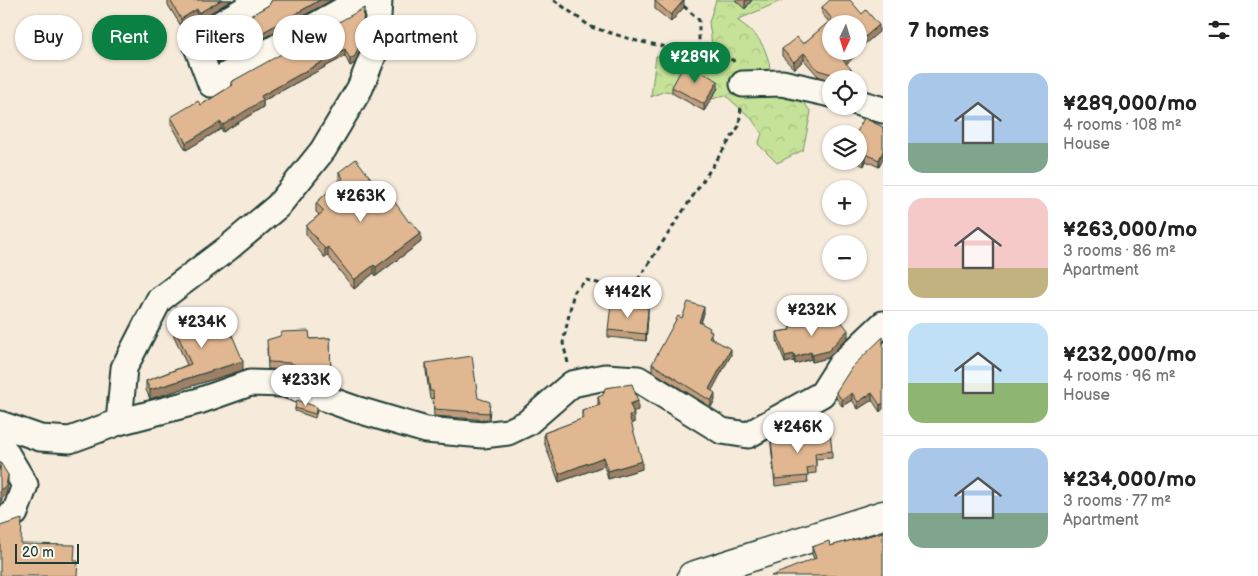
<!DOCTYPE html>
<meta charset="utf-8">
<style>
:root{--surface:#fff;--page:#f2f2f2;--text:#222;--muted:#767676;--line:#e0e0e0;--accent:#0b8043}
body{margin:0;font-family:"Balsamiq Sans",sans-serif;background:var(--page);color:var(--text);height:100vh;display:flex;flex-direction:column;font-size:19px;white-space:nowrap}
*{box-sizing:border-box;margin:0}
p{font-size:16px;color:var(--muted)}
.icon{flex:none;width:28px;height:28px;fill:none;stroke:currentColor;stroke-width:2;stroke-linecap:round;stroke-linejoin:round}
.map{position:relative;flex:1;overflow:hidden}
.details{display:flex;flex-direction:column;background:var(--surface);width:375px}
.details>*{flex:none}
.banner{position:absolute;left:15px;top:15px;width:475px;height:45px;display:flex;gap:10px}
.needle{width:32px;rotate:184deg}
.buttons{position:absolute;left:822px;top:15px;display:grid;gap:10px}
.buttons a{display:grid;place-items:center;width:45px;height:45px;border-radius:50%;background:var(--surface);box-shadow:0 1px 4px #0004;font-size:25px}
.scale{position:absolute;left:15px;bottom:12px;width:64px;box-sizing:border-box;padding-left:5px;border:2px solid #1f3d34;border-top:0;font-size:14px;line-height:18px;white-space:nowrap;color:#1f3d34;-webkit-text-stroke:4px #fbf7ec;paint-order:stroke}
.price{position:absolute;translate:-50% -42px;padding:0 11px;border-radius:18px;background:#fff;color:#222;font-size:16px;line-height:32px;filter:drop-shadow(0 1px 2px #0008)}
.price::after{content:'';position:absolute;left:50%;top:30px;width:15px;height:11px;margin-left:-8px;background:inherit;clip-path:polygon(0 0,100% 0,50% 100%)}
.price.on{background:var(--accent);color:#fff}
ul{padding:0;list-style:none}
li{display:flex;align-items:center;gap:15px;height:125px;padding:0 25px}
li+li{border-top:1px solid var(--line)}
li span{display:grid;place-items:center;flex:none;width:140px;height:100px;border-radius:15px;color:#555}
li>.icon{margin-inline-start:auto}
span .icon{width:60px;height:60px;fill:#fffc;stroke-width:1}
li b{font-size:21px}
h2{display:flex;justify-content:space-between;align-items:center;height:60px;padding:0 25px;font-size:21px}
.pill{padding:0 18px;border-radius:22px;background:var(--surface);box-shadow:0 1px 4px #0004;font-size:18px;line-height:45px}
.pill.on{background:var(--accent);color:#fff}
main{display:flex;flex:1;min-height:0}
.map>svg:first-child{display:block}
.forest{fill:url(#forest-crowns);stroke:#728f66}
.lines{fill:none;stroke-linecap:round;stroke-linejoin:round}
.minor-casing{stroke:#1f3d34;stroke-width:29}
.tertiary-casing{stroke:#1f3d34;stroke-width:31}
.path{stroke:#1f3d34;stroke-width:3;stroke-dasharray:5 4;stroke-linecap:butt}
.minor{stroke:#fbf7ec;stroke-width:25}
.tertiary{stroke:#fbf7ec;stroke-width:28}
.wall{fill:#c19d7d;stroke:#1f3d34}
.shaded-wall{fill:#9d8066;stroke:#1f3d34}
.building{fill:#e0b791;stroke:#1f3d34}
</style>
<main>
<div class="map">
<svg width="883" height="576" viewBox="0 0 883 576">
<defs>
<pattern id="forest-crowns" width="20" height="18" patternUnits="userSpaceOnUse" patternTransform="scale(1.25)"><rect width="20" height="18" fill="#c6e198"/><path d="M2 6a3 3 0 1 1 6 0M12 15a3 3 0 1 1 6 0" fill="none" stroke="#aac284"/></pattern>
</defs>
<rect width="100%" height="100%" fill="#f6eada"/>
<filter id="ink" filterUnits="userSpaceOnUse"><feTurbulence type="fractalNoise" baseFrequency=".02" numOctaves="2"/><feDisplacementMap in="SourceGraphic" scale="10" xChannelSelector="R" yChannelSelector="G"/><feConvolveMatrix kernelMatrix="1 2 1 2 8 2 1 2 1" color-interpolation-filters="sRGB"/></filter>
<g filter="url(#ink)">
<path class="forest" d="M716,0H741L743,3L754,0H783L737,20C766,39 768,54 773,86L793,89L811,112L803,150L777,163L758,144L762,134L751,118L725,95L696,104L693,94L665,91L651,97L656,56L713,53L709,22Z"/>
<g class="lines">
<defs>
<path id="minor" d="M261,0L194,39L211,84L361,0
M743,84L782,83L831,94
M859,103L883,110
M119,422L124,368L159,300L228,248L278,206L323,150L360,88L376,48L379,0
M0,424L40,438L70,440L119,422L199,401L250,383L285,384L355,409L426,430L483,435L508,432L527,423L572,384L605,377L638,379L722,431L748,435L822,394L841,364L883,324
M0,443L25,485L15,513L0,521"/>
<path id="tertiary" d="M692,576L883,515"/>
</defs>
<use href="#minor" class="minor-casing"/>
<use href="#tertiary" class="tertiary-casing"/>
<path class="path" d="M554,0L591,27L637,41L733,60L735,64
M677,0L699,20V51
M568,363L563,343L574,291L587,280L618,289L639,278L739,126L741,106"/>
<use href="#minor" class="minor"/>
<use href="#tertiary" class="tertiary"/>
</g>
<path class="wall" d="M168,0H232L199,20L197,16L181,26L168,5Z
M272,0H332L219,63L215,55V48L223,43L221,40V33L269,5Z
M735,0H752L745,9Z
M655,1L684,7L671,22L655,9Z
M822,7L879,32L831,51H856L854,53V57L846,64L851,75L847,79H831V81L818,76L804,60L794,69L782,56V49L803,44L829,22L822,14Z
M364,15L362,45L355,63L350,66L345,56L263,101V107L223,132L221,129L186,150L171,124V117L201,105L231,86V82Z
M672,87L718,88L704,111L672,93Z
M883,127L879,167L866,161L864,166L854,161H859V134Z
M339,172L421,242L376,276L374,273L354,289L328,256L325,258L306,234V226L319,215L316,212V203L339,182Z
M704,313L701,323L710,331L712,338L731,355L711,391L715,400L711,407L652,371V364Z
M648,316L646,341L608,337V330Z
M198,321L243,370L150,399L146,390V381L187,365L174,336V327Z
M790,327L848,337L828,358L812,362L811,359L795,364L794,361L785,363L777,340V332L790,330Z
M883,337L880,412L872,400L858,409L852,400L842,406L836,398V392Z
M330,338L331,383H325L290,370L268,369L267,348L310,339Z
M426,363L478,398L490,409L489,420L434,416L433,398L430,399L426,371Z
M598,397L638,410L633,412L634,423H631L642,469L608,479L604,466L559,482L544,442V433L582,419V411L598,406Z
M295,408L317,411L315,418L295,411Z
M771,439L832,451V458L816,459V473L807,474L808,482L775,486L771,445Z
M883,532L814,559L812,554V547L830,546Z"/>
<path class="shaded-wall" d="M221,0H232L199,20V13Z
M320,0H332L219,63V57Z
M684,0V7L671,22V15Z
M746,0H752L745,9V2Z
M364,8L362,45L355,63L350,66V59Z
M197,9V16L181,26V19Z
M879,25V32L859,49V42Z
M345,49V56L263,101V107L223,132V125L261,96Z
M852,51H856L854,53V57L843,67V60Z
M804,53V60L794,69V62Z
M851,69V75L847,79H841V77Z
M718,81V88L704,111V104Z
M221,122V129L186,150V143Z
M883,151V158L879,167V160Z
M866,154V161L864,166V159Z
M421,233V242L376,276V267Z
M328,247V256L325,258V249Z
M374,265V273L354,289V280Z
M704,307V313L699,329V322Z
M648,308V316L646,341V334Z
M848,330V337L828,358L812,362V355Z
M731,349V355L709,396V389Z
M811,352V359L795,364V357Z
M794,354V361L785,363V356Z
M243,361V370L150,399V390Z
M715,393V400L711,407V401Z
M852,393V400L842,406V400Z
M872,393V400L858,409V402Z
M638,401V410L630,413V404Z
M883,403V409L880,412V405Z
M634,414V423L629,424V415Z
M604,457V466L559,482V474Z
M642,461V469L608,479V471Z
M8,475V484L6,495L2,498V504L0,505V490Z"/>
<path class="building" d="M170,0H221L199,13L197,9L181,19Z
M272,0H320L219,57L215,48L226,42L221,33L269,5Z
M656,0H684L671,15L655,1Z
M830,0H850L862,14L866,10L879,25L859,42V24H831V51H852L843,60L851,69L841,77L818,70L804,53L794,62L782,49L797,37L803,44L832,19L822,7Z
M364,8L362,38L355,56L350,59L345,49L261,96L263,100L223,125L221,122L186,143L171,117L198,101L201,105L233,85L231,82Z
M685,63L718,81L704,104L672,87Z
M864,118L883,127V151L879,160L866,154L864,159L859,156V134H856Z
M356,159L390,203L394,201L409,222L411,221L421,233L376,267L374,265L354,280L328,247L325,249L306,226L324,211L316,203L343,178L339,172Z
M688,302L704,307L699,322L710,328L709,330L712,332L709,337L731,349L709,389L715,393L711,401L652,364L678,316L682,318Z
M611,304L648,308L646,334L608,330Z
M222,311L243,361L150,390L146,381L191,364L174,327L196,317L198,321Z
M838,317L848,330L828,351L812,355L811,352L795,357L794,354L785,356L777,332L790,330V327Z
M309,331L310,339L330,338L331,375L325,376L290,363L268,362L267,340L280,336L282,332Z
M883,337V403L880,405L872,393L858,402L852,393L842,400L836,392L852,367Z
M472,356L478,398L490,402L489,413L434,409L433,391H430L426,363Z
M632,384L638,401L630,404L634,414L629,415L642,461L608,471L604,457L559,474L544,433L584,418L582,411L600,405L598,397L603,395L605,388Z
M297,400L317,407L315,414L295,408Z
M830,432L832,451L815,453L816,466L807,468L808,476L775,479L771,439Z
M0,462L8,475L6,486L0,490Z
M22,519L21,544L75,545L74,561H78L77,576H0V526Z
M883,532V576H771L816,558L812,547L829,541L830,546Z"/>
</g>
</svg>
<div class="buttons">
<a><svg class="needle" viewBox="-14 -14 28 28"><path d="M0-13l5 13h-10z" fill="#e53935"/><path d="M0 13l5-13h-10z" fill="#767676"/></svg></a>
<a><svg class="icon" aria-label="locate" viewBox="0 0 24 24"><circle cx="12" cy="12" r="6"/><path d="M12 2v4M12 18v4M2 12h4M18 12h4"/></svg></a>
<a><svg class="icon" aria-label="layers" viewBox="0 0 24 24"><path d="M12 4l9 5-9 5-9-5zM3 14l9 5 9-5"/></svg></a>
<a>+</a>
<a>−</a>
</div>
<div class="scale">20 m</div>
<b class="price on" style="left:695px;top:84px">¥289K</b>
<b class="price" style="left:361px;top:223px">¥263K</b>
<b class="price" style="left:628px;top:319px">¥142K</b>
<b class="price" style="left:812px;top:337px">¥232K</b>
<b class="price" style="left:202px;top:349px">¥234K</b>
<b class="price" style="left:306px;top:407px">¥233K</b>
<b class="price" style="left:798px;top:454px">¥246K</b>
<div class="banner">
<a class="pill">Buy</a>
<a class="pill on">Rent</a>
<a class="pill">Filters</a>
<a class="pill">New</a>
<a class="pill">Apartment</a>
</div>
</div>
<section class="details">
<h2>7 homes<svg class="icon" aria-label="filters" viewBox="0 0 24 24"><path d="M4 7h16M4 17h16"/><circle cx="9" cy="7" r="2"/><circle cx="15" cy="17" r="2"/></svg></h2>
<ul>
<li><span style="background:linear-gradient(#a9c7e8 70%,#7fa58c 0)"><svg class="icon" aria-label="home" viewBox="0 0 24 24"><path d="M3 11l9-7 9 7M6 9v11h12V9"/></svg></span><div><b>¥289,000/mo</b><p>4 rooms · 108 m²</p><p>House</p></div></li>
<li><span style="background:linear-gradient(#f6c9c9 70%,#c2b280 0)"><svg class="icon" aria-label="home" viewBox="0 0 24 24"><path d="M3 11l9-7 9 7M6 9v11h12V9"/></svg></span><div><b>¥263,000/mo</b><p>3 rooms · 86 m²</p><p>Apartment</p></div></li>
<li><span style="background:linear-gradient(#bfe0f5 60%,#8fb573 0)"><svg class="icon" aria-label="home" viewBox="0 0 24 24"><path d="M3 11l9-7 9 7M6 9v11h12V9"/></svg></span><div><b>¥232,000/mo</b><p>4 rooms · 96 m²</p><p>House</p></div></li>
<li><span style="background:linear-gradient(#a9c7e8 65%,#7fa58c 0)"><svg class="icon" aria-label="home" viewBox="0 0 24 24"><path d="M3 11l9-7 9 7M6 9v11h12V9"/></svg></span><div><b>¥234,000/mo</b><p>3 rooms · 77 m²</p><p>Apartment</p></div></li>
</ul>
</section>
</main>
